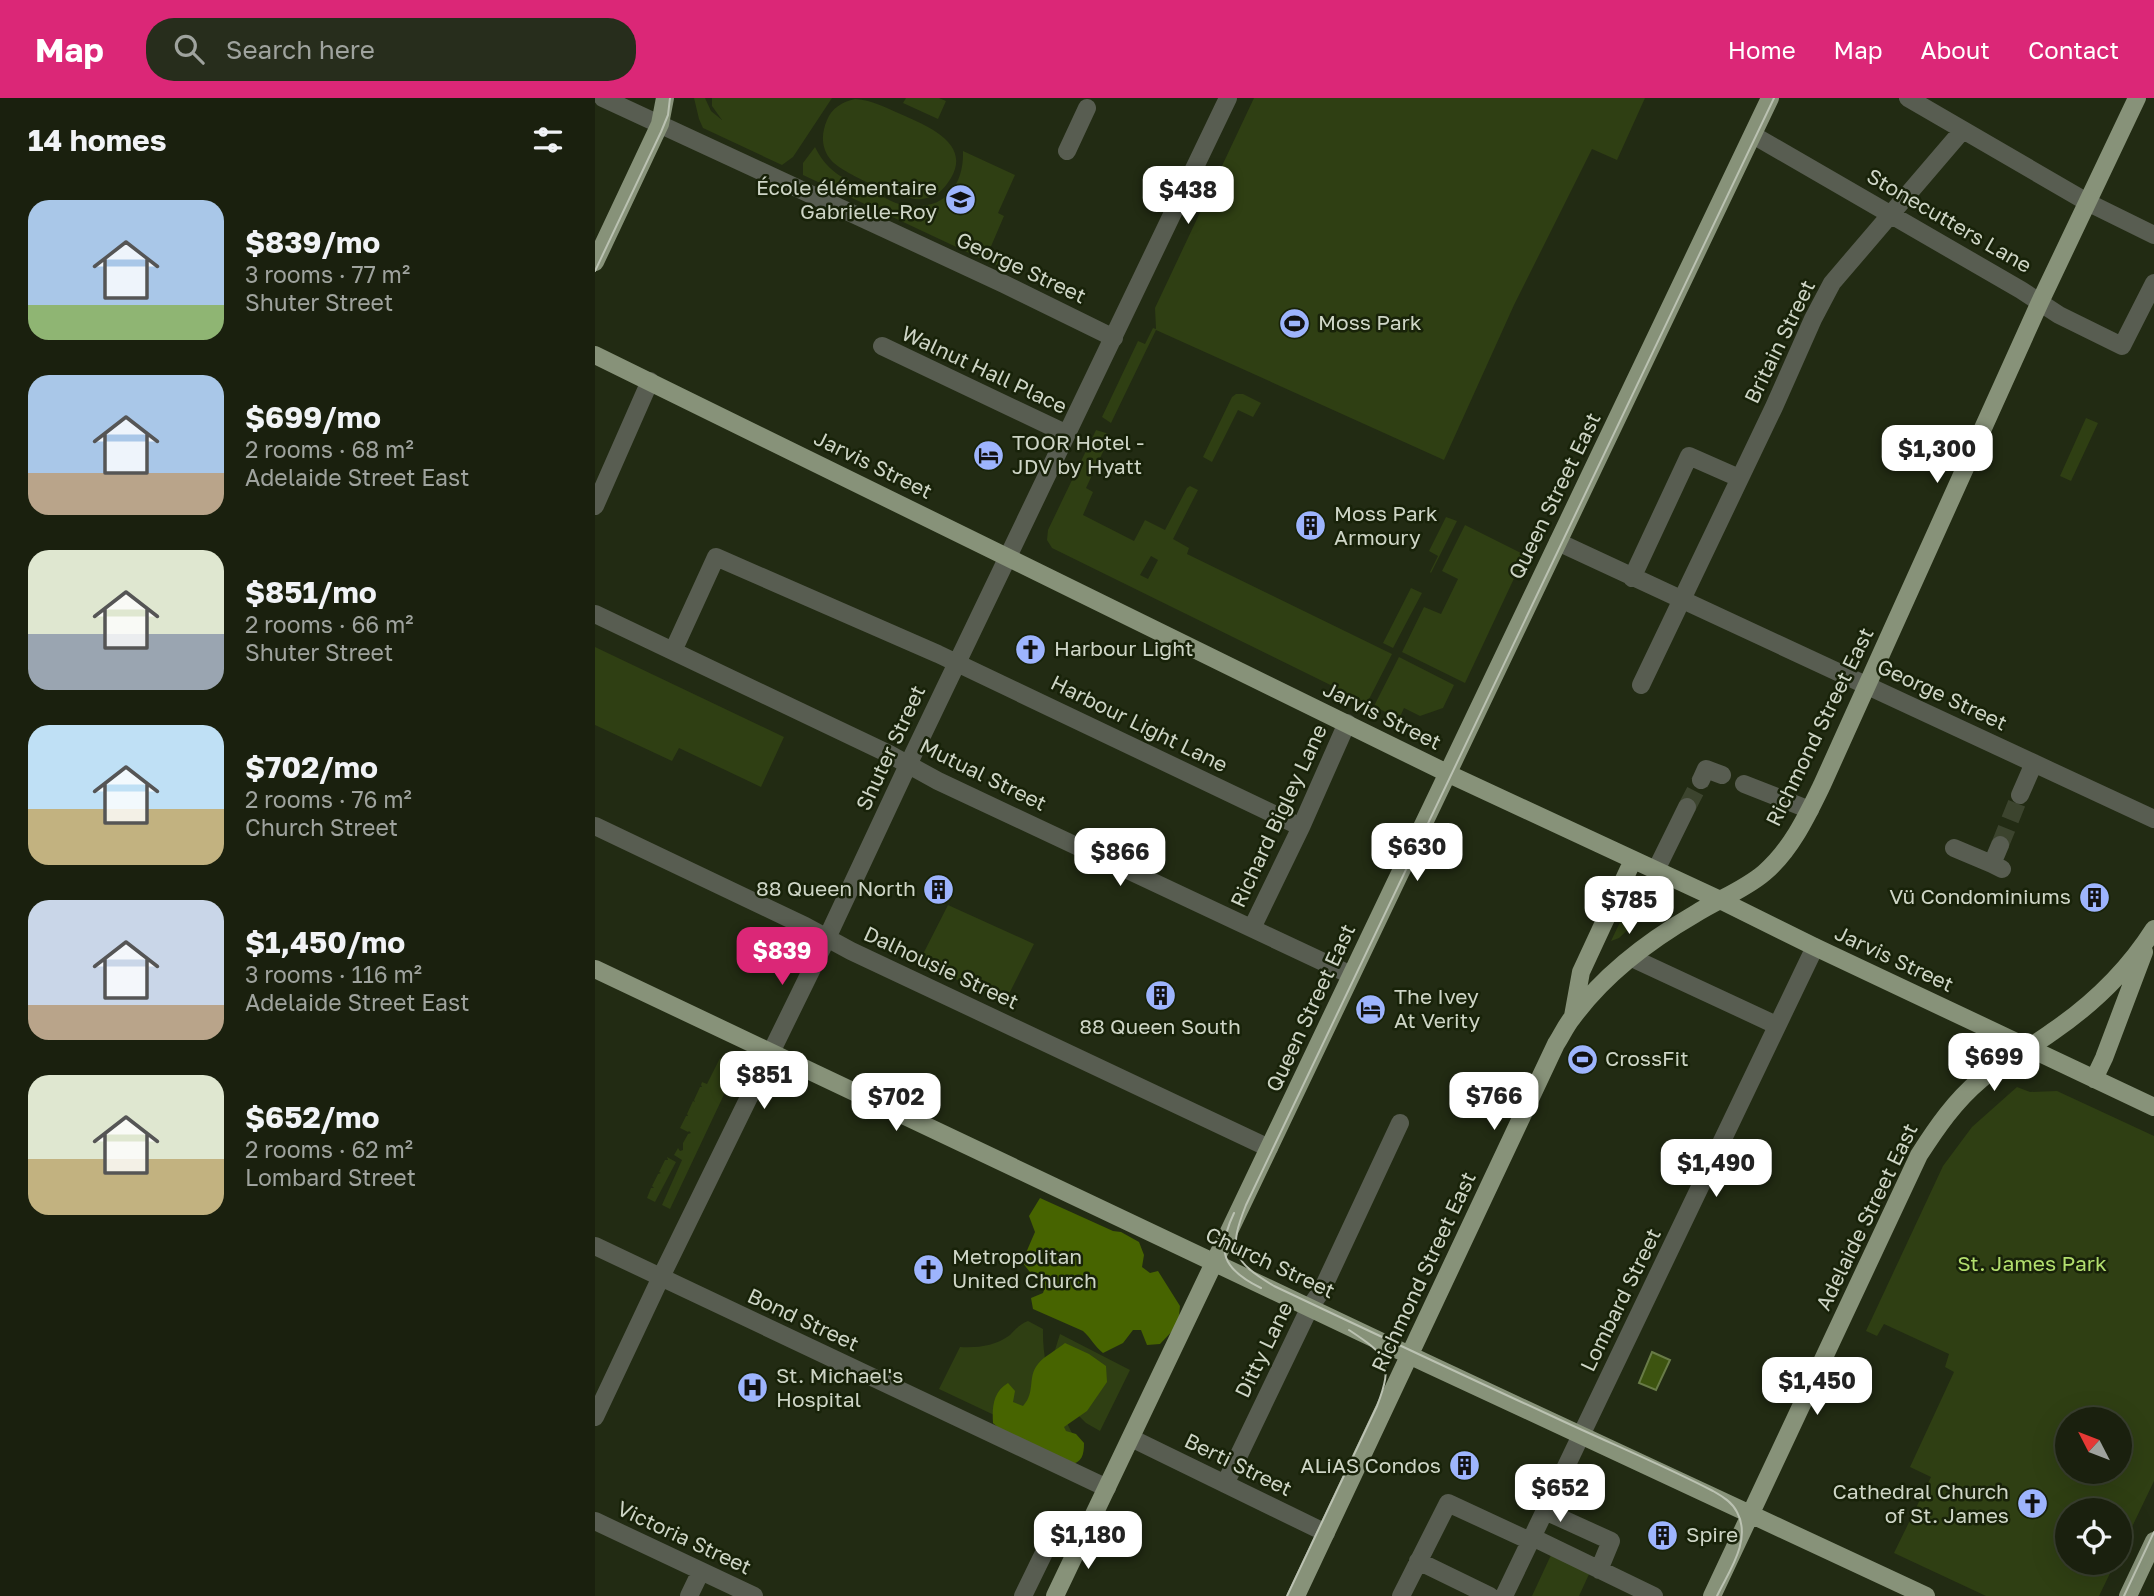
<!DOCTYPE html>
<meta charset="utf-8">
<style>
:root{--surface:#1a200e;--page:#272d1c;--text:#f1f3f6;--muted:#9fa39e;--line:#383e2e;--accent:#db2777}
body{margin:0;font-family:"Golos Text",sans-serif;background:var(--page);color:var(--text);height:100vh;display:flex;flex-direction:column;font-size:26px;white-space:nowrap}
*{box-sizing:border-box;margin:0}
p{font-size:23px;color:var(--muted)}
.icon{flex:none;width:38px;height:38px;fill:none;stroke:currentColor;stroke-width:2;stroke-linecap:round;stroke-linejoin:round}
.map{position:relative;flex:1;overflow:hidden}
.sheet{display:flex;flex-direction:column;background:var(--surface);width:595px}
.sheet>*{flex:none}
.needle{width:46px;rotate:312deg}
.fabs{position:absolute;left:1460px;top:1309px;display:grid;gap:14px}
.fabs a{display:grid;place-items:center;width:77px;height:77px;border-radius:50%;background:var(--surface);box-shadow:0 7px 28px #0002,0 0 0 2px var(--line);font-size:35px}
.price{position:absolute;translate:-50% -60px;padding:0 16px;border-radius:14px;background:#fff;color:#222;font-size:23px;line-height:46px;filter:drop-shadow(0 2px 4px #0008)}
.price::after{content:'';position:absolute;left:50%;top:42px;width:21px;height:16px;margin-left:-10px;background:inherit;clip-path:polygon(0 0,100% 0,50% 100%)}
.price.on{background:var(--accent);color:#fff}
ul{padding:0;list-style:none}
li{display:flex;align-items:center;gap:21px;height:175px;padding:0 28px}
li span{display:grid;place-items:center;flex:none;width:196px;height:140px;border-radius:21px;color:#555}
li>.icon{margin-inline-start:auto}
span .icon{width:84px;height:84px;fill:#fffc;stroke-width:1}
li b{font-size:30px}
h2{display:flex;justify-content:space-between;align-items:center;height:84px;padding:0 28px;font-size:30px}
header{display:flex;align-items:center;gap:42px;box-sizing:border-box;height:98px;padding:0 35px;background:var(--accent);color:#fff}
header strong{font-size:33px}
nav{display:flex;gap:38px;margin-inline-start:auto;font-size:24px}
.search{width:490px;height:63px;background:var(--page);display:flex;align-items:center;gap:18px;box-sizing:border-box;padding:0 24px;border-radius:28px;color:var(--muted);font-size:26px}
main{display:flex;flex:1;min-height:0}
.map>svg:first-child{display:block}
.green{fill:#2f3f13;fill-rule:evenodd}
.forest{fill:#476400}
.water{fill:#3d5410;stroke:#687b47;stroke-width:2}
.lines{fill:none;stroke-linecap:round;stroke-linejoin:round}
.minor-tunnel{stroke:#3c442e;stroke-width:18;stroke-dasharray:18 9;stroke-linecap:butt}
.minor{stroke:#585d51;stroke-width:18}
.major{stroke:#879279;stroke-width:18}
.tram{stroke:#bbc2b2;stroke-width:2}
.labels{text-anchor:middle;stroke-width:5;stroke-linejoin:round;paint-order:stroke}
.poi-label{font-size:21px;fill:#ced5c6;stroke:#182209;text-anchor:start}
.street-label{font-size:21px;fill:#ced5c6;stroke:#182209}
.park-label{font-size:21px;fill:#b3df6e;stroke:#182209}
</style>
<header>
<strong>Map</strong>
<div class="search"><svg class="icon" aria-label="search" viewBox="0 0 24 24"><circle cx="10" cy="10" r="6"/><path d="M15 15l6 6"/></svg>Search here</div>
<nav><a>Home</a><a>Map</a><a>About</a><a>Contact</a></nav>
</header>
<main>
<section class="sheet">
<h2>14 homes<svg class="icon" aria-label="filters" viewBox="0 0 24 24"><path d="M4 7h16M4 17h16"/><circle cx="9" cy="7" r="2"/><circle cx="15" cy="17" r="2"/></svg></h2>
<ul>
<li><span style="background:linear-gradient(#a9c7e8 75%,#8fb573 0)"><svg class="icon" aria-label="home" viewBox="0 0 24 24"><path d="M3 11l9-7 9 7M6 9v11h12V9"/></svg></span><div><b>$839/mo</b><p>3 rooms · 77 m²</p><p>Shuter Street</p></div></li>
<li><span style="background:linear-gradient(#a9c7e8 70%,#b9a48a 0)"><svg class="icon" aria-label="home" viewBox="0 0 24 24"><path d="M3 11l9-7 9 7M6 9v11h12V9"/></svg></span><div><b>$699/mo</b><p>2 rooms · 68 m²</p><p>Adelaide Street East</p></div></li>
<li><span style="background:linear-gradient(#dfe7d0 60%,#9aa5b1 0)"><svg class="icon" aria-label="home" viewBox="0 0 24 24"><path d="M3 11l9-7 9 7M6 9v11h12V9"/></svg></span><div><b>$851/mo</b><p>2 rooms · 66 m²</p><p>Shuter Street</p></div></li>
<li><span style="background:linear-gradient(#bfe0f5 60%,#c2b280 0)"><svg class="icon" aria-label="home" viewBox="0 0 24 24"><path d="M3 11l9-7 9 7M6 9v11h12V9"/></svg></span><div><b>$702/mo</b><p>2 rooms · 76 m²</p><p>Church Street</p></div></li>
<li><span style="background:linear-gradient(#c9d6e8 75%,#b9a48a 0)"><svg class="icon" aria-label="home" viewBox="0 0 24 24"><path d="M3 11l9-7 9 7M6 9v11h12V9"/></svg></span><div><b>$1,450/mo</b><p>3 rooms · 116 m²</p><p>Adelaide Street East</p></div></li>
<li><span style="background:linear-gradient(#dfe7d0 60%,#c2b280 0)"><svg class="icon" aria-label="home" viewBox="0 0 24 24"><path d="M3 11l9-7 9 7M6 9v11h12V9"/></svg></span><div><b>$652/mo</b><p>2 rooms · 62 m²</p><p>Lombard Street</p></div></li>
</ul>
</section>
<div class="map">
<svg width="1559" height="1498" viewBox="0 0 1559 1498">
<rect width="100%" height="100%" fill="#222b13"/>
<path class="green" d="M99,0H110L116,13L127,22L117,8V0H237L198,59L187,67L108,30L104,21Z
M311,0H344L351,3L343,21L308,5Z
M659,0H1050L1022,62L997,51L919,207L849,362L561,232L516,325L507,319L543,243L550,246L558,230L561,231L560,210Z
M260,1C278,2 293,11 310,18C334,29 376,46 356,80C348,93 341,99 327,101C311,104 246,75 236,62C226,50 226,36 232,22C237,10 247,4 260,1Z
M220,49C234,77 251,81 278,94C289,99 301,107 313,108C350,112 369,88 368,53L420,77L403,115L409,118L394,153L413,161L404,169L208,77V65Z
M641,296H648L666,305L658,319L643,312L617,364L608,359L637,299Z
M1491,320L1503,325L1476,383L1465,378Z
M501,332L511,335L514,341L491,390L498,394L488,417L539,443L550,422L570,432L592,390L595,388L603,392L578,441L594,450L592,456L797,556L772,605L457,450L452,442L453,432ZM556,458L563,462L553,481L545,477Z
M851,419L862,423L836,475L835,474L843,458L834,453Z
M870,427L930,457L870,585L807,554L829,509L846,516L863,481L847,473Z
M816,490L827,495L798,550L788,545Z
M0,549L189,639L166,689L84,650L77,663L0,627Z
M804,559L859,587L848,610L825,618L809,610L804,621L779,608Z
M1038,797L1059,807L1024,840L1016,843Z
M353,807L439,846L410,904L324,864Z
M125,960L142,969L75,1111L67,1107L87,1062L79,1057L83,1050L85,1053L88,1052V1045L93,1036L96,1035L94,1033L93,1034L85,1030L91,1018H93L92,1016L98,1003L100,1004L99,1002L105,989H107L106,987L107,984L112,986Z
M1422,989L1435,994L1462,993L1559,1038V1383L1524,1456V1412H1472V1465H1520L1504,1498H1391L1299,1455L1336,1379L1315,1369L1359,1274L1350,1269L1354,1256L1289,1226L1282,1238L1271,1233L1348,1068L1377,1029ZM1524,1321V1374H1472V1321Z
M72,1059L81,1064L60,1104L52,1100L56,1090H59L57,1088L63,1076L66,1075L64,1074L70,1062H73Z
M433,1223L448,1231C447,1276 464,1311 485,1350L484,1357L344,1291L365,1249C383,1250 400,1248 415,1237C421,1231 425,1226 433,1223Z
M465,1236L535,1272L505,1333L491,1325L483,1317L461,1264L460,1252Z
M956,1457L995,1474L984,1498H937Z"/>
<path class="forest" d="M445,1100L518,1133L526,1134L544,1144L549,1157L547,1169L555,1175L563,1173L585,1208L583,1227L565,1246L552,1247L546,1232H538L528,1245L508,1255C500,1249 496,1240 488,1233L438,1211L436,1200L448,1195L450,1189L442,1183L427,1164L440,1134L434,1118Z
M470,1245L494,1256L511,1268L512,1284L492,1313L469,1329L471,1333L481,1336L489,1345C489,1357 487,1364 475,1367L407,1333L398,1325C397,1309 398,1294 413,1285L420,1293L418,1304L428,1308C441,1294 432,1279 443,1266C449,1258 462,1252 470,1245Z"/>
<path class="water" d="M1057,1254L1075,1262L1061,1292L1044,1285Z"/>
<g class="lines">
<path class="minor-tunnel" d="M1092,709L1106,682
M1405,747L1425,697"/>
<path class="minor" d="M8,0L409,186L519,240
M1313,0L1492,104L1559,137
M1158,37L1426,192L1464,217L1527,248L1559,185
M472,53L492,10
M287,248L472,336
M0,408L55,283
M963,444L1559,721
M1037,480L1094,358L1144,380
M0,516L294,656L343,683L756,877
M78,553L121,459L343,556L706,729
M1046,587L1179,309L1218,221L1237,185L1367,33
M1106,682L1111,671L1127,677
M1149,686L1215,712
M1425,697L1439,665
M0,728L210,828L256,853L674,1050
M1405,747L1397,766L1407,771
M1359,750L1397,766
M1061,772L1092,709
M657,830L706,729L752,625
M1037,860L1181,927
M0,1148L512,1390
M0,1319L66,1179L232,840L313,667L633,0
M536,1340L731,1435
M630,1386L715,1209L727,1192L805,1025
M950,1413L1016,1443L1004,1472
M0,1423L159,1498
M937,1439L1059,1498
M823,1463L895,1498
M94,1498L106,1473
M428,1498L464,1424L468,1422L492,1432
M806,1498L853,1405L935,1443
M909,1498L1220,849"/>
<path class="major" d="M0,164L65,26L70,0
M0,257L856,677L1125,802L1220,849L1559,1009
M0,871L831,1265L1331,1498
M978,918L986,874L1038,762
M1499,981L1509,960L1549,854
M460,1498L1175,0
M701,1498L961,946C967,937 971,927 978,919C1009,877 1055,842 1100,816C1122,802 1149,792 1169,775C1196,752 1212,718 1227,687L1445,204L1542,0
M1117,1498L1324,1057C1342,1029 1360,1003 1385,982C1408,963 1434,951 1457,934C1498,906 1533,872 1559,831
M1533,1498L1559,1443"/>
<path class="tram" d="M0,173L66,34L73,17L75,0
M639,1115C621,1153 627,1171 666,1190
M692,1498L782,1308C799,1264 792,1257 754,1232
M1122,1498C1134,1473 1157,1442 1142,1414C1137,1404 1127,1398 1118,1393C1066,1366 1012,1344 959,1319C865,1276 772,1232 679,1188C637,1163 633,1152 651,1107L1179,0
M1529,1498L1559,1434"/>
</g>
<defs>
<symbol id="school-disc" viewBox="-11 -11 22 22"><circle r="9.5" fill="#9db4fd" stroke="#182209"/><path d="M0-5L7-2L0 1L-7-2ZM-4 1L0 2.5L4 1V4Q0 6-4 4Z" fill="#111"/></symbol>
<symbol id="stadium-disc" viewBox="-11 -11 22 22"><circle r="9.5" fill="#9db4fd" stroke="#182209"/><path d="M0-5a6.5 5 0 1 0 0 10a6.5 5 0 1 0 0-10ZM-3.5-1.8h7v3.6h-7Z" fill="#111"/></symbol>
<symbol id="hotel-disc" viewBox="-11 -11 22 22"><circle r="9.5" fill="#9db4fd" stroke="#182209"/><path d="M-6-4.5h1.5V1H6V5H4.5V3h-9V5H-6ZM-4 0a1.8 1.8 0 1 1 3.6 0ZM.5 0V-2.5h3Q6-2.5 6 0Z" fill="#111"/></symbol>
<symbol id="building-disc" viewBox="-11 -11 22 22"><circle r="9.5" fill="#9db4fd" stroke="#182209"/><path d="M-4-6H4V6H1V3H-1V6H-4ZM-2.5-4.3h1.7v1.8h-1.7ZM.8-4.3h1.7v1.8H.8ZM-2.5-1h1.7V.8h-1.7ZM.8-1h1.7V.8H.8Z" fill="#111"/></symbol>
<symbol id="church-disc" viewBox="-11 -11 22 22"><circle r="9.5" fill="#9db4fd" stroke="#182209"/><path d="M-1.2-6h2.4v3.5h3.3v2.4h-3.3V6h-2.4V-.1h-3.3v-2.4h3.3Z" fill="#111"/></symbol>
<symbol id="hospital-disc" viewBox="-11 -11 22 22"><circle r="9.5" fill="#9db4fd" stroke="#182209"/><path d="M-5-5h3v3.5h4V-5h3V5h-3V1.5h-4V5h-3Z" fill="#111"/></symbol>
</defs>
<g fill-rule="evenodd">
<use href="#school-disc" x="348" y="84" width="35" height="35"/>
<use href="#stadium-disc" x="682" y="208" width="35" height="35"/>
<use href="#hotel-disc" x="376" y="340" width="35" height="35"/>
<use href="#building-disc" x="698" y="410" width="35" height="35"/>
<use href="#church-disc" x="418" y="534" width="35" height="35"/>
<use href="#building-disc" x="326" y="774" width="35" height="35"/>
<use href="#building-disc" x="1482" y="782" width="35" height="35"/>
<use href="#building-disc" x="548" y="880" width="35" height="35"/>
<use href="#hotel-disc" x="758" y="894" width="35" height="35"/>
<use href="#stadium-disc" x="970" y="944" width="35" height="35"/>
<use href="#church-disc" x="316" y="1154" width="35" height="35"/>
<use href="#hospital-disc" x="140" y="1272" width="35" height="35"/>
<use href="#building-disc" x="852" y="1350" width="35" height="35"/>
<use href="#church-disc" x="1420" y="1388" width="35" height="35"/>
<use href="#building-disc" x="1050" y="1420" width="35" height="35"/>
</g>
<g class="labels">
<g class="poi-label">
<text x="342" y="97" text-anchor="end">École élémentaire<tspan x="342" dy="24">Gabrielle-Roy</tspan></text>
<text x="723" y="232">Moss Park</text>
<text x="417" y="352">TOOR Hotel -<tspan x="417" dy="24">JDV by Hyatt</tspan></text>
<text x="739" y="423">Moss Park<tspan x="739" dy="24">Armoury</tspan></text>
<text x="459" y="558">Harbour Light</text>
<text x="321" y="798" text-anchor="end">88 Queen North</text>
<text x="1476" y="806" text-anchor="end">Vü Condominiums</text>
<text x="799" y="906">The Ivey<tspan x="799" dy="24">At Verity</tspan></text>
<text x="565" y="936" text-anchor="middle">88 Queen South</text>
<text x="1010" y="968">CrossFit</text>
<text x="357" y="1166">Metropolitan<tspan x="357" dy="24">United Church</tspan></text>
<text x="181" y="1285">St. Michael's<tspan x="181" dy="24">Hospital</tspan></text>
<text x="846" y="1375" text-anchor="end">ALiAS Condos</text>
<text x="1414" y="1401" text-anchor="end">Cathedral Church<tspan x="1414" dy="24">of St. James</tspan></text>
<text x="1091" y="1444">Spire</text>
</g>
<g class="street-label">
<text transform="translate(1354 123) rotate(30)" y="7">Stonecutters Lane</text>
<text transform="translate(426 170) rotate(25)" y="7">George Street</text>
<text transform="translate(1185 244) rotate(-64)" y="7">Britain Street</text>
<text transform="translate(389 272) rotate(25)" y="7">Walnut Hall Place</text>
<text transform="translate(278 367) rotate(26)" y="7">Jarvis Street</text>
<text transform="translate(960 398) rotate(-64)" y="7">Queen Street East</text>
<text transform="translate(1347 597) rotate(25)" y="7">George Street</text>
<text transform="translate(787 618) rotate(26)" y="7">Jarvis Street</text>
<text transform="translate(544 626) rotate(26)" y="7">Harbour Light Lane</text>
<text transform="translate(1225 629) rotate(-64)" y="7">Richmond Street East</text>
<text transform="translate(296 650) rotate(-65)" y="7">Shuter Street</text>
<text transform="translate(388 677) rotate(26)" y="7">Mutual Street</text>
<text transform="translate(684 718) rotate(-65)" y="7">Richard Bigley Lane</text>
<text transform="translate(1299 861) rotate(25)" y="7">Jarvis Street</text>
<text transform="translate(346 870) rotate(25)" y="7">Dalhousie Street</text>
<text transform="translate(716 910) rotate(-65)" y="7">Queen Street East</text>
<text transform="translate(1272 1119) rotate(-64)" y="7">Adelaide Street East</text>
<text transform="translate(675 1165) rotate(25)" y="7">Church Street</text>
<text transform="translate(829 1174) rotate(-65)" y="7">Richmond Street East</text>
<text transform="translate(1026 1202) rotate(-64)" y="7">Lombard Street</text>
<text transform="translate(208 1222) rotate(25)" y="7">Bond Street</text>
<text transform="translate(669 1252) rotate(-64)" y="7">Ditty Lane</text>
<text transform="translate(643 1367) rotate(26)" y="7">Berti Street</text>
<text transform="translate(89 1440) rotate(25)" y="7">Victoria Street</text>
</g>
<g class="park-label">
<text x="1437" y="1173">St. James Park</text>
</g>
</g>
</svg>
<div class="fabs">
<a><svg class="needle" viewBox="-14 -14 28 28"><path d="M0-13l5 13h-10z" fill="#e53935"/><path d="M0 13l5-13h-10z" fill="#9fa39e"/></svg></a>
<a><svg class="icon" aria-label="locate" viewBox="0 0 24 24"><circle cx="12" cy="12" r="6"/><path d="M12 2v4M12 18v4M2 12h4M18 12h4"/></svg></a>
</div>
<b class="price" style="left:593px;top:128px">$438</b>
<b class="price" style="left:1342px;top:387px">$1,300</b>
<b class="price" style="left:822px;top:785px">$630</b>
<b class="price" style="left:525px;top:790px">$866</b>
<b class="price" style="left:1034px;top:838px">$785</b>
<b class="price on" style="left:187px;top:889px">$839</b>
<b class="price" style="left:1399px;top:995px">$699</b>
<b class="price" style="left:169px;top:1013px">$851</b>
<b class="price" style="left:899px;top:1034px">$766</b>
<b class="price" style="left:301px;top:1035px">$702</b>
<b class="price" style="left:1121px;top:1101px">$1,490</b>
<b class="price" style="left:1222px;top:1319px">$1,450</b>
<b class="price" style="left:965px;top:1426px">$652</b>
<b class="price" style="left:493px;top:1473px">$1,180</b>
</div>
</main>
